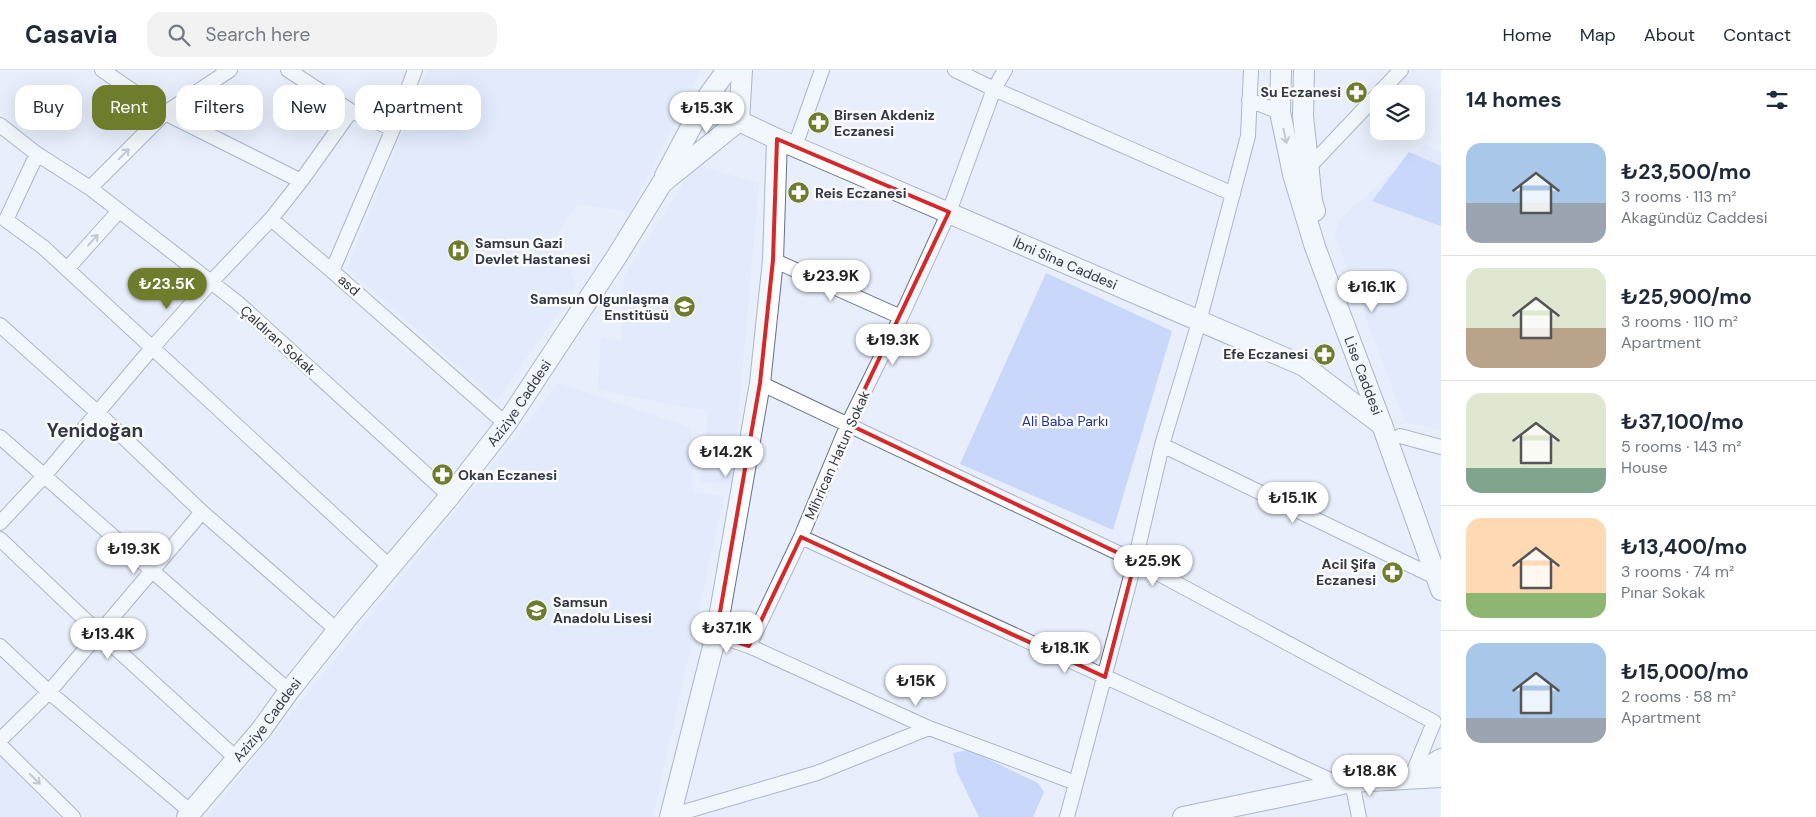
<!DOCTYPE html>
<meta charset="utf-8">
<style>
:root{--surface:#fff;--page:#f2f2f3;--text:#1f2937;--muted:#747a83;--line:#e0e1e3;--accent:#6d7d2b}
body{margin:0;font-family:"DM Sans",sans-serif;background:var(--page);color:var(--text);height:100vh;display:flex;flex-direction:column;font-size:19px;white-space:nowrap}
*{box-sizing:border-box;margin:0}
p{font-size:16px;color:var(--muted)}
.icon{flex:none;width:28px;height:28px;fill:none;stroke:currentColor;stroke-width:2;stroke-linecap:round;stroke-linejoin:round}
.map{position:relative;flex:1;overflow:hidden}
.side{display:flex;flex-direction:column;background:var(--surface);width:375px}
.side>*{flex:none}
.banner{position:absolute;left:15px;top:15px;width:475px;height:45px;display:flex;gap:10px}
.tools{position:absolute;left:1370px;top:15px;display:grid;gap:10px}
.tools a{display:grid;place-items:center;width:55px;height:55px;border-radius:10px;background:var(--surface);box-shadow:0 5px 20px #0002;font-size:25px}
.price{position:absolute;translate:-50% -42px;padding:0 11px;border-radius:18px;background:#fff;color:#222;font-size:16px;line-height:32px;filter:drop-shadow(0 1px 2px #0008)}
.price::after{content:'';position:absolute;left:50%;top:30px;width:15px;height:11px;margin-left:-8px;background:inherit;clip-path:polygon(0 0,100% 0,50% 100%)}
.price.current{background:var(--accent);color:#fff}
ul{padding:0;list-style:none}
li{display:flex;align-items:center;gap:15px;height:125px;padding:0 25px}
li+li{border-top:1px solid var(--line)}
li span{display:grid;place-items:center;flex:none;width:140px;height:100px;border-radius:15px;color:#555}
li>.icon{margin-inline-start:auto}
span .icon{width:60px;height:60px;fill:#fffc;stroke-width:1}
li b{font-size:21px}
h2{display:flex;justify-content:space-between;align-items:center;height:60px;padding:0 25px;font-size:21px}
.pill{padding:0 18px;border-radius:15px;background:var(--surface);box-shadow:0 5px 20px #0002;font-size:18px;line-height:45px}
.pill.current{background:var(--accent);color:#fff}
header{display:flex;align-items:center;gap:30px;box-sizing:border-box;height:70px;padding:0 25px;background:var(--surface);border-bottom:1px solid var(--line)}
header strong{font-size:24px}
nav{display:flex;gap:28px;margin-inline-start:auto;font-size:18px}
.search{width:350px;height:45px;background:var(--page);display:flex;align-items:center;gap:12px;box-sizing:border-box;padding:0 18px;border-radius:15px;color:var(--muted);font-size:19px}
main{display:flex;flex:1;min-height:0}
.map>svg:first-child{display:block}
.built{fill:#dbe4fd}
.green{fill:#a3baf8}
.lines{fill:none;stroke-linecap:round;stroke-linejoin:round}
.street-casing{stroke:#656f8d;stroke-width:16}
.secondary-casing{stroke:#656f8d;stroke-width:22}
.street{stroke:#fff;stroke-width:14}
.secondary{stroke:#fff;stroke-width:20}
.oneway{stroke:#989aa1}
.marked{fill:none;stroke:#d62828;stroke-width:4;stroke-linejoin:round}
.labels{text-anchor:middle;stroke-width:5;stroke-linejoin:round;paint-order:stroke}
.poi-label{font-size:14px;font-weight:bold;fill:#313643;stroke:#fbfbfb;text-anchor:start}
.street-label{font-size:14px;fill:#313643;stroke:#fbfbfb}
.park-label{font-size:14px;fill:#223392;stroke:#fbfbfb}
.district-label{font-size:19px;font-weight:bold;fill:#313643;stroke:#fbfbfb}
</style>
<header>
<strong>Casavia</strong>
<div class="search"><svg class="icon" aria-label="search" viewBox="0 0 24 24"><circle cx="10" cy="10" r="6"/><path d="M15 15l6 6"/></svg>Search here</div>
<nav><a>Home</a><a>Map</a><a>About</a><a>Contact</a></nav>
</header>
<main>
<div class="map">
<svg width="1441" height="747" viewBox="0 0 1441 747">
<rect width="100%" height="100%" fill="#e8eefb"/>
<path class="built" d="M428,0H701L630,142L578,134L557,163L576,216L497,331L347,198Z
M1425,74L1441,83V360L1405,352L1335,166L1339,150Z
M695,95L759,113L732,415L700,411L708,341L598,320L601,269L621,270L624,206Z
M559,313L691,358L693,422L724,426L653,747H207Z
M0,686L59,747H0Z"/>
<path class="green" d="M1409,82L1441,96V156L1372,131Z
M1046,203L1172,261L1113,460L960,394Z
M969,680L1038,713L1044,722L1033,747H979L957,702L953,683Z"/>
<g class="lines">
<defs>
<path id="street" d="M102,0L165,43L301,111
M288,0L351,41L393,59
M415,0L393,59L332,201L506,354
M955,0L994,19L1233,124
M1249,30L1280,42
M0,55L37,84L90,118L238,233L450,426
M795,76L822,0
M37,84L6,150L43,177L389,496
M1309,97L1401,0
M90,118L165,43L230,0
M271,149L332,201
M773,190L901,247
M67,199L119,141
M0,255L98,343L202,442L338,561
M760,313L1135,491L1434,652L1411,708
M1400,366L1441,377
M0,367L289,621
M1162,375L1437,508
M0,453L44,406L152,278L211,212L271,149L301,111L351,41
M801,467L1341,715
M0,469L99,563L237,689
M716,565L749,576L929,658L1076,713
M0,576L49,622L191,742
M749,576L801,467L848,354L901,247L949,142L994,19L1005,0
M0,670L49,622L202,442
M0,675L73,747
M1352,712L1359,747
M670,746L817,703L929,658
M1067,747L1135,491L1162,375L1199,252L1248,66L1251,0"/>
<g id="secondary">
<path id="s1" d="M1281,0L1280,42L1293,104L1315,177L1382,355L1441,520"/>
<path d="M1304,0L1303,46L1312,131L1315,141"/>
<path id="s2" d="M739,51L777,69L1304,296L1382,355"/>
<path d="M665,106L706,29L727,0"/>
<path d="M1412,707L1441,689"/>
<path id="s3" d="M187,747L261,660L289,621L348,547L450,426L506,354L617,186L662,113L739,51L742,0"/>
<path d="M670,747L716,565L760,313L773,190L777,69"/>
<path d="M1183,747L1352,712L1441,707"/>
</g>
</defs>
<use href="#street" class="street-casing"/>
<use href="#secondary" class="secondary-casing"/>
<use href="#street" class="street"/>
<use href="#secondary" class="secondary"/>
</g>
<defs><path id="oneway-shaft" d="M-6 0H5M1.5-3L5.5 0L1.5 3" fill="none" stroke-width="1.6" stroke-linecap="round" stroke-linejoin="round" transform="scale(1.25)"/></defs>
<g class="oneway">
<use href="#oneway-shaft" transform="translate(1285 66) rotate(78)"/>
<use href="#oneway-shaft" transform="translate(124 84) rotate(-45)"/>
<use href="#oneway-shaft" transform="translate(93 170) rotate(-48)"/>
<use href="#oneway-shaft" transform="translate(35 709) rotate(45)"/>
</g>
<path d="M0 0H1441V747H0ZM777,69L949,142L848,354L1135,491L1105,607L801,467L749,576L716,565L760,313L773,190Z" fill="#e8eefb" fill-opacity=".55" fill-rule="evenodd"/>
<path class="marked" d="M777,69L949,142L848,354L1135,491L1105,607L801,467L749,576L716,565L760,313L773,190Z"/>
<defs>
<symbol id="pharmacy-disc" viewBox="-11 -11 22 22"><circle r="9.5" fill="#6d7d2b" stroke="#fbfbfb"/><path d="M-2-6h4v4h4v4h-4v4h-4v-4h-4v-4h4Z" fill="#fff"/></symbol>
<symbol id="hospital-disc" viewBox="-11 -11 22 22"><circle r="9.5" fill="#6d7d2b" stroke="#fbfbfb"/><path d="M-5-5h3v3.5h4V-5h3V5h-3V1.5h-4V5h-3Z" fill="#fff"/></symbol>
<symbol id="school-disc" viewBox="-11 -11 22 22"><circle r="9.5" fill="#6d7d2b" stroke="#fbfbfb"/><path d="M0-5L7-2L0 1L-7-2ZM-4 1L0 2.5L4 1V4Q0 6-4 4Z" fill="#fff"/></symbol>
</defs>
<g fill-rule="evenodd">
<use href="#pharmacy-disc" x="1344" y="10" width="25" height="25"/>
<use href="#pharmacy-disc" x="806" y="40" width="25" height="25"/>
<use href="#pharmacy-disc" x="786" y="110" width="25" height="25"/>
<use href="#hospital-disc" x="446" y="168" width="25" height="25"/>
<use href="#school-disc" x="672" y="224" width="25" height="25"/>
<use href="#pharmacy-disc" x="1312" y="272" width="25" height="25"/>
<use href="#pharmacy-disc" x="430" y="392" width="25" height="25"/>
<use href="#pharmacy-disc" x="1380" y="490" width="25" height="25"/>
<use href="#school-disc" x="524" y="528" width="25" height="25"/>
</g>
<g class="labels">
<g class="poi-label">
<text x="1341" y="27" text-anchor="end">Su Eczanesi</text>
<text x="834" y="50">Birsen Akdeniz<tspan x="834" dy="16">Eczanesi</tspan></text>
<text x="815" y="128">Reis Eczanesi</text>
<text x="475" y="178">Samsun Gazi<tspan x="475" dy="16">Devlet Hastanesi</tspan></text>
<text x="669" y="234" text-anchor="end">Samsun Olgunlaşma<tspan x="669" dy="16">Enstitüsü</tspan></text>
<text x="1308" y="289" text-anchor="end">Efe Eczanesi</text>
<text x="458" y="410">Okan Eczanesi</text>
<text x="1376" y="499" text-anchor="end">Acil Şifa<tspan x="1376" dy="16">Eczanesi</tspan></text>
<text x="553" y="537">Samsun<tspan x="553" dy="16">Anadolu Lisesi</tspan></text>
</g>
<g class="street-label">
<text dy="5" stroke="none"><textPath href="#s2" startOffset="356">İbni Sina Caddesi</textPath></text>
<text transform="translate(349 215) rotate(41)" y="5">asd</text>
<text transform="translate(278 270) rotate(42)" y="5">Çaldıran Sokak</text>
<text dy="5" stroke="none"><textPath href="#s1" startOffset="319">Lise Caddesi</textPath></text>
<text dy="5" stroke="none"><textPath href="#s3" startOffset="531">Aziziye Caddesi</textPath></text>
<text transform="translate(837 385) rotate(-66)" y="5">Mihrican Hatun Sokak</text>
<text dy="5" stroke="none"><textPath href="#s3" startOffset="126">Aziziye Caddesi</textPath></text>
</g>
<g class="park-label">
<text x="1065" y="356">Ali Baba Parkı</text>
</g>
<g class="district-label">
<text x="95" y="367">Yenidoğan</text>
</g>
</g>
</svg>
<div class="tools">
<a><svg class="icon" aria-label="layers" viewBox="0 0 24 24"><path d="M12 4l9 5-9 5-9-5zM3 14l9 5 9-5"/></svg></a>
</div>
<b class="price" style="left:707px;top:64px">₺15.3K</b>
<b class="price" style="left:831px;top:232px">₺23.9K</b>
<b class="price current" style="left:167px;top:240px">₺23.5K</b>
<b class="price" style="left:1372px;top:243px">₺16.1K</b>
<b class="price" style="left:893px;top:296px">₺19.3K</b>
<b class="price" style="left:726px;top:408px">₺14.2K</b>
<b class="price" style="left:1293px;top:454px">₺15.1K</b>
<b class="price" style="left:134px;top:505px">₺19.3K</b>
<b class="price" style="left:1153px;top:517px">₺25.9K</b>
<b class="price" style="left:727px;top:584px">₺37.1K</b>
<b class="price" style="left:108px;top:590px">₺13.4K</b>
<b class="price" style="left:1065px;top:604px">₺18.1K</b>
<b class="price" style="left:916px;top:637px">₺15K</b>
<b class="price" style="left:1370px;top:727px">₺18.8K</b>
<div class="banner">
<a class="pill">Buy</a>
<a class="pill current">Rent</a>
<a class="pill">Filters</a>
<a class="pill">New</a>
<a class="pill">Apartment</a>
</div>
</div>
<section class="side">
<h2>14 homes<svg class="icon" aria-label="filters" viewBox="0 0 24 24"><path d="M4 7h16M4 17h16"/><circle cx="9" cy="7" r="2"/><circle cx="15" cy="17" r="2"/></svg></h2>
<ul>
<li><span style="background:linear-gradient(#a9c7e8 60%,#9aa5b1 0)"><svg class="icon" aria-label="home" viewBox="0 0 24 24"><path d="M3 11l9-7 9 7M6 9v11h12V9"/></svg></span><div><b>₺23,500/mo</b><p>3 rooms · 113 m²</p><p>Akagündüz Caddesi</p></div></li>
<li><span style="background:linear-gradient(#dfe7d0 60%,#b9a48a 0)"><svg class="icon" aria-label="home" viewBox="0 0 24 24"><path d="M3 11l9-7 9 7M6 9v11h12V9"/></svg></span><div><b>₺25,900/mo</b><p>3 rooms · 110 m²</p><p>Apartment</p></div></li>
<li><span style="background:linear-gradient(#dfe7d0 75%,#7fa58c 0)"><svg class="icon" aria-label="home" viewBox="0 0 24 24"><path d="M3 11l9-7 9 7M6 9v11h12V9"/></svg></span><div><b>₺37,100/mo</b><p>5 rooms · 143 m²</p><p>House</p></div></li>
<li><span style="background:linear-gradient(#ffd9b3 75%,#8fb573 0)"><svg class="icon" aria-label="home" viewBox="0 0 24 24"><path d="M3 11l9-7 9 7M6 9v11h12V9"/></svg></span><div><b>₺13,400/mo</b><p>3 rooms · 74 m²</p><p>Pınar Sokak</p></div></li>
<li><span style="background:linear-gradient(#a9c7e8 75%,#9aa5b1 0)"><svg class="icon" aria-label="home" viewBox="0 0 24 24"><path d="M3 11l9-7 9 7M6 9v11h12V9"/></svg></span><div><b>₺15,000/mo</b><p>2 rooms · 58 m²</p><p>Apartment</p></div></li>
</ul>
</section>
</main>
